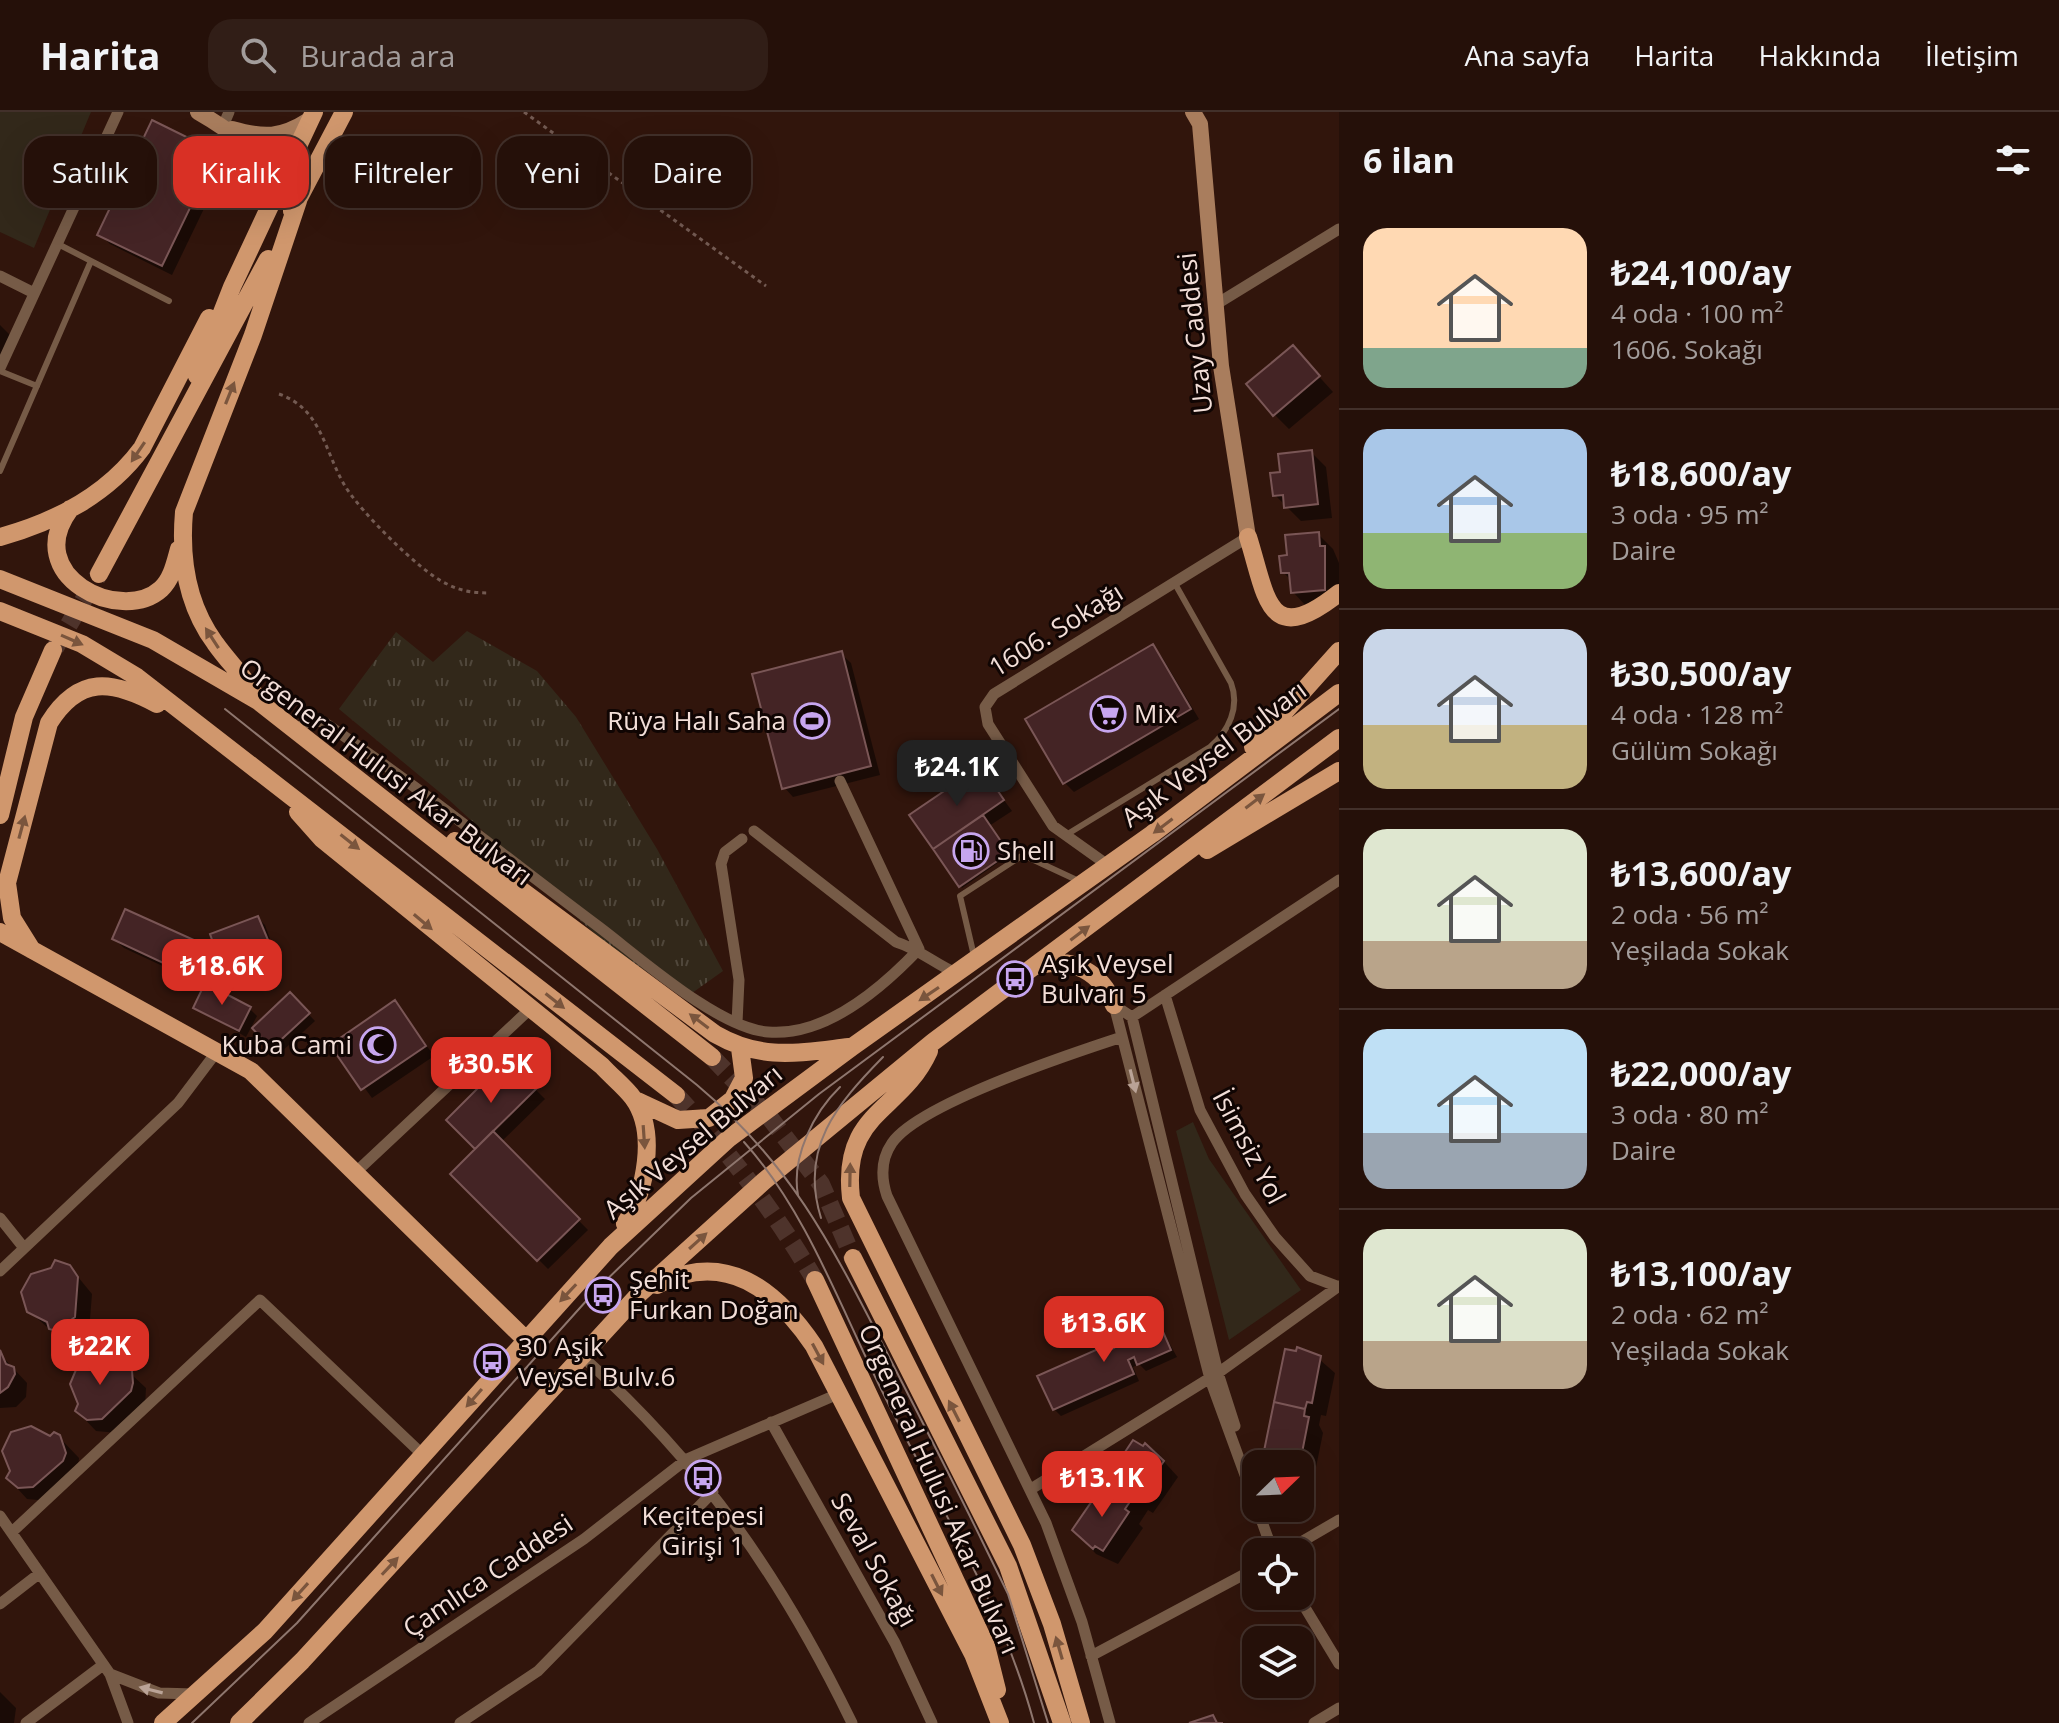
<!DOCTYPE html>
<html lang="tr">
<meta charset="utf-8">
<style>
:root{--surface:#251009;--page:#311e17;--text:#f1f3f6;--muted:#a39d9c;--line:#42302a;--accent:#d93025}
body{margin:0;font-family:"Open Sans",sans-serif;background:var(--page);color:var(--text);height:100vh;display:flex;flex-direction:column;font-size:30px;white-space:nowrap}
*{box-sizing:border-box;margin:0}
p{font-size:26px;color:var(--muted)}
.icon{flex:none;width:44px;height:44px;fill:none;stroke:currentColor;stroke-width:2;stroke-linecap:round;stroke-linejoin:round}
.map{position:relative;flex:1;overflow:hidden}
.panel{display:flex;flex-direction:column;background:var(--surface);width:720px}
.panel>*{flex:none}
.banner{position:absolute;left:24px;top:24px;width:760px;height:72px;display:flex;gap:16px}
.needle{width:52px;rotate:67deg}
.controls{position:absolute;left:1242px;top:1338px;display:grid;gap:16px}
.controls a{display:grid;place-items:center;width:72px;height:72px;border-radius:16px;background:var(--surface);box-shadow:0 8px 32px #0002,0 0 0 2px var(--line);font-size:40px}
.price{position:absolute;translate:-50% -68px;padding:0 18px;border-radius:16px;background:var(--accent);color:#fff;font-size:26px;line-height:52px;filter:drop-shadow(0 2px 4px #0008)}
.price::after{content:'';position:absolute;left:50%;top:48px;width:24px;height:18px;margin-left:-12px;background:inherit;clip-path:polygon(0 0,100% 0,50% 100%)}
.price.current{background:#222;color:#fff}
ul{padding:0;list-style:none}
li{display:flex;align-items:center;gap:24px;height:200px;padding:0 24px}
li+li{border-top:2px solid var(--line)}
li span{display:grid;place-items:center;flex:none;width:224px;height:160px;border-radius:24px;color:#555}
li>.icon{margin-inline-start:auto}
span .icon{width:96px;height:96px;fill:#fffc;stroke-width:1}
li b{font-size:34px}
h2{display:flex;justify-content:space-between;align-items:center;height:96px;padding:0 24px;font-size:34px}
.tag{padding:0 28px;border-radius:24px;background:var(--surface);box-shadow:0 8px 32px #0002,0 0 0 2px var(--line);font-size:28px;line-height:72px}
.tag.current{background:var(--accent);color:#fff}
header{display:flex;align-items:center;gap:48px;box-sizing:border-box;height:112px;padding:0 40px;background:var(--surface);border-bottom:2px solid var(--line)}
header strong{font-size:38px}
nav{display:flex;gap:44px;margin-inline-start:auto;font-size:28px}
.search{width:560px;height:72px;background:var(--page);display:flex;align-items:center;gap:20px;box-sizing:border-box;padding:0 28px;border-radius:24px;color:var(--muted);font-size:30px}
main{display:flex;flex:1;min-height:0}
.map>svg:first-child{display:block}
.grass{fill:url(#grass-tufts)}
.park{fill:#32281a}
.shadow{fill:#0007}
.building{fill:#442425;stroke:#7a5656;stroke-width:2}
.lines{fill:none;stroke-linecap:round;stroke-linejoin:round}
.primary-tunnel{stroke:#4e332b;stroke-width:18;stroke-dasharray:18 9;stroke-linecap:butt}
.path{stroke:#735a52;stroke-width:3;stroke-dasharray:4 4;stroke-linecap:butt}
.lane{stroke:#765b47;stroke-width:6}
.street{stroke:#765b47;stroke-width:11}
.secondary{stroke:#a97d5d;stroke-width:16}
.primary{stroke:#d0976d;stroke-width:18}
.tram{stroke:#8e766e;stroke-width:2}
.oneway{fill:#7a553d}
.oneway2{fill:#baa397}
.labels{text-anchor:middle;stroke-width:6;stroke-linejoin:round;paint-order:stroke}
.street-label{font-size:26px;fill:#f2ded8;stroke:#100503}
.poi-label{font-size:26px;fill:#f2ded8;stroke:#100503;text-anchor:start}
</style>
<header>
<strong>Harita</strong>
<div class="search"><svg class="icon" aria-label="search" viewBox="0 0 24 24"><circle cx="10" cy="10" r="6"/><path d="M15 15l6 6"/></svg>Burada ara</div>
<nav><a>Ana sayfa</a><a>Harita</a><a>Hakkında</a><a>İletişim</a></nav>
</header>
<main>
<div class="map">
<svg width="1339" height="1611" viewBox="0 0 1339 1611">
<defs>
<pattern id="grass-tufts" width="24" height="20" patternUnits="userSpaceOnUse" patternTransform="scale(2)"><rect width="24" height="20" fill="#32281a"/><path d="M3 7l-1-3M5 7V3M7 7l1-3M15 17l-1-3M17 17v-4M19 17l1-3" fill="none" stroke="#50473b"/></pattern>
</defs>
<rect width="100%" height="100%" fill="#31150c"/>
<path class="grass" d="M467,519L537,559L576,605L657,737L723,859L685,886L606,832L449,688L339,597L396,520L433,550Z"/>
<path class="park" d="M0,0H91L34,136L0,120Z
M1193,1010L1209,1047L1301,1178L1229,1228L1176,1019Z"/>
<path class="shadow" d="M153,11L216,42L226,51L172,163L110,132L100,122Z
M0,213L13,226L0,255Z
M1304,248L1333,280L1289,317L1274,302Z
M1311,340L1326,355L1332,406L1301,409L1275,383L1283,361Z
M1318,422L1333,437L1339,451V492L1307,495L1293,480L1292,469L1283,460L1290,445Z
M1153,535L1162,545L1199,607L1074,680L1065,671Z
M841,542L851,551L880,663L793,685L784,675Z
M981,657L1012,699L989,714L1009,743L962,776L912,704Z
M258,806L265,813L273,835L228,853L221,846Z
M114,827L204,835L213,845L201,872L124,836Z
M290,883L315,909L279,942L255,916Z
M395,890L434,944L372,986L333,933Z
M195,895L250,897L257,904L246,925Z
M521,963L545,987L501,1030L588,1118L548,1157L453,1062L478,1037Z
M69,1154L92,1182L89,1220L72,1232H66L29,1199Z
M1156,1207L1177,1245L1146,1259L1139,1252L1133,1255L1139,1269L1061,1304L1054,1297L1107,1236L1111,1240Z
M1287,1239L1312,1241L1335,1261L1326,1304L1321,1303L1319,1313L1323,1321L1314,1365H1300V1353L1310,1354V1350L1279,1348V1352H1274L1266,1343Z
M0,1242L27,1271L26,1285L16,1295L0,1296Z
M130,1261L146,1276L145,1294L118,1321L96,1319L77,1299Z
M57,1323L79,1346L77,1364L49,1389L27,1387L8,1366L50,1326Z
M1134,1330L1157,1342L1178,1365L1153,1401L1148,1398L1139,1412L1143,1416L1118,1452L1096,1442L1082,1427Z
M0,1580L16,1596L14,1611H0Z"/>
<path class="building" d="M152,8L217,40L162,154L97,123Z
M1293,233L1320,264L1273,304L1246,272Z
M1312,338L1318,392L1284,396L1283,383L1273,384L1270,361L1280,360L1278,342Z
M1319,420L1320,434H1325V478L1291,481L1289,461H1281L1279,444L1287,443L1285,423Z
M1153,532L1191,597L1063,672L1025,607Z
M842,539L871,654L782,677L752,562Z
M981,654L1004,688L933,737L909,703Z
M983,703L1009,741L959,775L933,737Z
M125,797L205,833L191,864L112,827Z
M258,804L268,828L219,847L210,822Z
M205,871L251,895L239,919L193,896Z
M290,880L310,901L271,937L252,916Z
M395,888L426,934L361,978L330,933Z
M502,952L515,965L521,960L537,976L475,1037L446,1008Z
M493,1019L580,1107L537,1149L450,1062Z
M55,1148L70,1153L78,1165L75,1205L56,1219L49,1217L47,1210L27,1200L21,1180L31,1162L51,1156Z
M1156,1204L1171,1238L1137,1253L1134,1245L1128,1248L1134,1262L1053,1298L1037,1264L1107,1233L1109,1238L1114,1236L1109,1225Z
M1297,1235L1321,1244L1312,1291L1307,1290L1305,1297L1274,1290L1285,1237L1296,1239Z
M0,1238L6,1252L14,1255L15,1262L8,1275L0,1281Z
M97,1245L117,1254L124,1251L132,1259L133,1271L131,1279L102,1307L87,1308L75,1299L78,1292L70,1272L78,1253Z
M1274,1290L1305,1297L1304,1304L1309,1305L1300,1351L1274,1350L1275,1346L1263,1344Z
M31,1314L50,1324L54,1320L60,1323L66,1341L63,1349L33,1375L18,1376L6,1366L10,1359L2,1339L11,1320Z
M1133,1328L1143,1334L1145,1331L1164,1349L1137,1388L1133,1385L1129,1391L1103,1373Z
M1103,1373L1129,1391L1125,1397L1129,1400L1103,1439L1095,1434L1093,1437L1072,1418Z
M1213,1603L1217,1611H1223H1189Z"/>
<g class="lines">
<path class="primary-tunnel" d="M55,536L99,462
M712,945L770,1006L821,1072L853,1146
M676,983C730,1041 775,1100 815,1168"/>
<path class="path" d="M524,0L766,174
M279,282C322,297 324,339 345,374C360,399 420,460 447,472C460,479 474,481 489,481"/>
<path class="lane" d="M56,131L169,189
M0,259L37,274
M0,359L91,149
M1066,723L1210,635C1229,619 1240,595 1231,571L1174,470
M974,844L960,784L1023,743L1081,770"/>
<path class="street" d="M223,14L229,0
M0,164L32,180
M1215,193L1339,117
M0,256L118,0
M295,619L311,607L325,611C419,675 508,747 599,815C640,846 718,916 768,920C826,925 882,876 919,837L840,669
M754,719L896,830C919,837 935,852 958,862
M1109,754L1053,714L988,612L985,595L994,582L1248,425
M1165,883L1200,998L1245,1082L1275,1125L1310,1164L1339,1175
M1114,893L1210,1267L1256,1393
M1114,893L1132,905L1339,768
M1132,905L1218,1261L1235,1314
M737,911L739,868L721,752L725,740L742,727
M356,1060L529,898
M0,1106L24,1136
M0,1159L178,991L218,938
M583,1245C704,1354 781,1465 852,1611
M771,1310L895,1531L932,1611
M1031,1377L1218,1261L1339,1174
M1257,1396L1273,1440
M0,1404L110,1562L128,1611
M12,1420L260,1188L423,1343
M1284,1440L1339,1408
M1298,1484L1339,1552
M0,1492L40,1461
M1091,1544L1256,1456
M110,1562L159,1581L194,1582
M26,1611L103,1553
M309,1611L584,1427L687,1347L838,1282
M460,1611L538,1559L713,1380
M1110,1611L1082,1510L1046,1411L887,1084C881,1066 881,1047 892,1031C919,992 1073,941 1122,925
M1314,1611L1339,1596"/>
<path class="secondary" d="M198,0C233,20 260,40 275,78
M1193,0L1200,12L1221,254L1248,425
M232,17C264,26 281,26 309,8"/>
<path class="primary" d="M292,99L344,0
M197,264L232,175L314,0
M70,397C20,464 121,513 161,477C172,467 175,451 179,437
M0,425C55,410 108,382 142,336L209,206
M1248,425C1267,485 1267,538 1339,481
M99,462L268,147
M0,467L153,528L258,589L712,945
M0,499L82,532L137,565L676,983
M257,586C245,565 229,551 215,531C187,493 180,446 184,400L253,223L298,89
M1253,635L1339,539
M298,700L322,727L602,954C612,965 625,975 633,986C658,1020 645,1080 625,1112
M0,703L24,605L53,538
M455,729L715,922C762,949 797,941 849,935
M1207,738L1339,659
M0,820L251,959L525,1227
M32,838L12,806L7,771L49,611C79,563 112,568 157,592
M1037,854C1071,843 1102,861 1114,893
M929,939C901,1001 841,999 851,1086L1022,1433L1052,1512L1081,1611
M635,988L678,1008L709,1006L733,987L744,966L740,936
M853,1146L1008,1454L1062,1611
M815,1168L986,1534L997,1578
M657,1173C726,1137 776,1178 814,1234L973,1542L1000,1611
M163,1611L265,1519L611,1134L728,1027L852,935L1152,722L1339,581
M239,1611L302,1549L640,1181L764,1069L933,930L1339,626"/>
<path class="tram" d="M225,597L697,973C791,1052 831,1132 886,1239C919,1304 953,1369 985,1435L1008,1482L1048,1611
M744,1030C808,1101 842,1200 885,1285C938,1392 1003,1495 1034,1611
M798,1083C791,1045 814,1000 840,975
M821,1106C799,1036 837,992 883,945
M192,1611L297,1511L596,1178L691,1086L819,982L1339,597"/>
</g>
<defs><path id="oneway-solid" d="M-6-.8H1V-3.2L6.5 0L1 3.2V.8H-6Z" transform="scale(2)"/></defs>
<g class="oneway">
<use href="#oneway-solid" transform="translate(230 281) rotate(-68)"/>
<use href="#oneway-solid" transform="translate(138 340) rotate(124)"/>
<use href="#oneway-solid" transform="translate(212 526) rotate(-123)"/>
<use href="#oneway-solid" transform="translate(72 528) rotate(24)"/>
<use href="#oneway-solid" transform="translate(1255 689) rotate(-37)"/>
<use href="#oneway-solid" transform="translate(1163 714) rotate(143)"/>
<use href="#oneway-solid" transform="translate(22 715) rotate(-75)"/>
<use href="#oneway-solid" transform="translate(350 730) rotate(38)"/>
<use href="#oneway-solid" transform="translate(423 810) rotate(40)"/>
<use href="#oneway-solid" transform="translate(1080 821) rotate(-37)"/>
<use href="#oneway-solid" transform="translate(929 882) rotate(146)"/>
<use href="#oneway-solid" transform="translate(555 889) rotate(38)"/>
<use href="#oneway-solid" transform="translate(699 909) rotate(-143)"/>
<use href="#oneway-solid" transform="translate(644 1025) rotate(86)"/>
<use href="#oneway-solid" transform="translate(850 1063) rotate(-89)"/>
<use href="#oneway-solid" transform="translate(698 1129) rotate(-42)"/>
<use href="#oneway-solid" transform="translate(568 1181) rotate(133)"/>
<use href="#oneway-solid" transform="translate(818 1242) rotate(62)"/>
<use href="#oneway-solid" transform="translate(474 1286) rotate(131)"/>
<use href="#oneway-solid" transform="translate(954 1299) rotate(-117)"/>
<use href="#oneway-solid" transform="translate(390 1454) rotate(-47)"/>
<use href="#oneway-solid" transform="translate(937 1473) rotate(63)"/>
<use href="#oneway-solid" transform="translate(300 1480) rotate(132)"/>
<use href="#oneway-solid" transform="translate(1059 1536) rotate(-106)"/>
</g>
<g class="oneway2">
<use href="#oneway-solid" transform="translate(1133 969) rotate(76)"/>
<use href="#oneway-solid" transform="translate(151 1578) rotate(-166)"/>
</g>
<defs>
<symbol id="supermarket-ring" viewBox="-11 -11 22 22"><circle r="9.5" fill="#100503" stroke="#c7a6ef" stroke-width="1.5"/><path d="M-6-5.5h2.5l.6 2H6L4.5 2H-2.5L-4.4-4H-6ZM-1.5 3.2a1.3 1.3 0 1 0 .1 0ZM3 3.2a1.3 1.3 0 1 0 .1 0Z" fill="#c7a6ef"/></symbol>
<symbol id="stadium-ring" viewBox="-11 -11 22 22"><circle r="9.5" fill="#100503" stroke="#c7a6ef" stroke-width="1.5"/><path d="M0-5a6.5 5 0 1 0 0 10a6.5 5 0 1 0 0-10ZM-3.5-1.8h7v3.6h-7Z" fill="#c7a6ef"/></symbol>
<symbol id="fuel-ring" viewBox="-11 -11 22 22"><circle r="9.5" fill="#100503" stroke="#c7a6ef" stroke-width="1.5"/><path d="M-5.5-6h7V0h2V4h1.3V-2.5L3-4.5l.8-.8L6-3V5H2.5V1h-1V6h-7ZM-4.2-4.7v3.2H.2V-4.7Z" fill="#c7a6ef"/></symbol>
<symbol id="bus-ring" viewBox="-11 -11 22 22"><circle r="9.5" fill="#100503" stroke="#c7a6ef" stroke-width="1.5"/><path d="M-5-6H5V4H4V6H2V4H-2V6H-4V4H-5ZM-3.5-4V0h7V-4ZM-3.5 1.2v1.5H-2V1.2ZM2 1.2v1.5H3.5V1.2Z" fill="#c7a6ef"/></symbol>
<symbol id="mosque-ring" viewBox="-11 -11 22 22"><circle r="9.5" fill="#100503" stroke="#c7a6ef" stroke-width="1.5"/><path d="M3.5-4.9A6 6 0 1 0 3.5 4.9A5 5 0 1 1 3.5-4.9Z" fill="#c7a6ef"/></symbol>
</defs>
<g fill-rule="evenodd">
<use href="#supermarket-ring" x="1088" y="582" width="40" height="40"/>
<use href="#stadium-ring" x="792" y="589" width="40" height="40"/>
<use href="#fuel-ring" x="951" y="719" width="40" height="40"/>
<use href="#bus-ring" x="995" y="847" width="40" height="40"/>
<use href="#mosque-ring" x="358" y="913" width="40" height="40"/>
<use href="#bus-ring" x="583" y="1163" width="40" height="40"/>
<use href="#bus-ring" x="472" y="1230" width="40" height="40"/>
<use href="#bus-ring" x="683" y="1346" width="40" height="40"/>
</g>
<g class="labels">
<g class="street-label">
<text transform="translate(1195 221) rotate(-96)" y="9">Uzay Caddesi</text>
<text transform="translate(1056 518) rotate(-32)" y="9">1606. Sokağı</text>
<text transform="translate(1214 642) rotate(-37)" y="9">Aşık Veysel Bulvarı</text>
<text transform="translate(386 660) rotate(37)" y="9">Orgeneral Hulusi Akar Bulvarı</text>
<text transform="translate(693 1030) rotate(-40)" y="9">Aşık Veysel Bulvarı</text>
<text transform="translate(1249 1035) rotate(62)" y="9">İsimsiz Yol</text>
<text transform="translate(939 1377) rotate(66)" y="9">Orgeneral Hulusi Akar Bulvarı</text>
<text transform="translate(874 1448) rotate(61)" y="9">Seval Sokağı</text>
<text transform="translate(488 1464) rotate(-34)" y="9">Çamlıca Caddesi</text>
</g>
<g class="poi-label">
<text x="1134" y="611">Mix</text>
<text x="786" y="618" text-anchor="end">Rüya Halı Saha</text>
<text x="997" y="748">Shell</text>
<text x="1041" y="861">Aşık Veysel<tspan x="1041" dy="30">Bulvarı 5</tspan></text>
<text x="352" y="942" text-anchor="end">Kuba Cami</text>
<text x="629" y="1177">Şehit<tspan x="629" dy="30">Furkan Doğan</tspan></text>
<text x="518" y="1244">30 Aşik<tspan x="518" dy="30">Veysel Bulv.6</tspan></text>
<text x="703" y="1413" text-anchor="middle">Keçitepesi<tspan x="703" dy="30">Girişi 1</tspan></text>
</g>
</g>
</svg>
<div class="controls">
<a><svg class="needle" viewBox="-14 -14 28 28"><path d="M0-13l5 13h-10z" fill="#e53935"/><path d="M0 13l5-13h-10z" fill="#a39d9c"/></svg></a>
<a><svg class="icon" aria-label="locate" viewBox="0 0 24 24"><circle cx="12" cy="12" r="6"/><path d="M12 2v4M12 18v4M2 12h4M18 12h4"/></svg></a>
<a><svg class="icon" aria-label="layers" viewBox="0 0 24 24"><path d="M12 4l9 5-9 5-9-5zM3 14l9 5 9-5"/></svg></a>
</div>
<b class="price current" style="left:957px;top:696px">₺24.1K</b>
<b class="price" style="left:222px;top:895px">₺18.6K</b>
<b class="price" style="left:491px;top:993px">₺30.5K</b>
<b class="price" style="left:1104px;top:1252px">₺13.6K</b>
<b class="price" style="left:100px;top:1275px">₺22K</b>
<b class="price" style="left:1102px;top:1407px">₺13.1K</b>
<div class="banner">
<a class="tag">Satılık</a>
<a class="tag current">Kiralık</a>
<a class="tag">Filtreler</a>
<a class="tag">Yeni</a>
<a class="tag">Daire</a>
</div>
</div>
<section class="panel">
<h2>6 ilan<svg class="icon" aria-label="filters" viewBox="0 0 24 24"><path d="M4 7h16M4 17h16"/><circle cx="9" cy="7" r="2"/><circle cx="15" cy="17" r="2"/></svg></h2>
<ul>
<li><span style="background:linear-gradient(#ffd9b3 75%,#7fa58c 0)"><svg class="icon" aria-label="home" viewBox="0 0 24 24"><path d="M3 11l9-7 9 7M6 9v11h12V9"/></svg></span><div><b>₺24,100/ay</b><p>4 oda · 100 m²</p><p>1606. Sokağı</p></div></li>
<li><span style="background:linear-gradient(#a9c7e8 65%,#8fb573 0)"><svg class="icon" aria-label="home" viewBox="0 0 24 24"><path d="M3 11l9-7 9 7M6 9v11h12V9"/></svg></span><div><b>₺18,600/ay</b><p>3 oda · 95 m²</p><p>Daire</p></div></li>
<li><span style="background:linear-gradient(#c9d6e8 60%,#c2b280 0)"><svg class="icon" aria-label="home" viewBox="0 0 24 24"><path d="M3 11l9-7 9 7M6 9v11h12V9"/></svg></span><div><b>₺30,500/ay</b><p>4 oda · 128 m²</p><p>Gülüm Sokağı</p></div></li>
<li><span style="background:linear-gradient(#dfe7d0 70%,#b9a48a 0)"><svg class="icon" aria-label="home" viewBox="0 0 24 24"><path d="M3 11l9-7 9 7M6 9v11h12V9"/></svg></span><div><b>₺13,600/ay</b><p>2 oda · 56 m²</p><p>Yeşilada Sokak</p></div></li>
<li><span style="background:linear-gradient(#bfe0f5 65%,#9aa5b1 0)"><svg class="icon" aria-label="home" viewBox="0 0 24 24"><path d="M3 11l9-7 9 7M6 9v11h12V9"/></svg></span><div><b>₺22,000/ay</b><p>3 oda · 80 m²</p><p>Daire</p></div></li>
<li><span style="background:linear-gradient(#dfe7d0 70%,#b9a48a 0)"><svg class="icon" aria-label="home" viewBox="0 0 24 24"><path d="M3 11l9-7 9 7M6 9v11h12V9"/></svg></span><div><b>₺13,100/ay</b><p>2 oda · 62 m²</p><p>Yeşilada Sokak</p></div></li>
</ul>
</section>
</main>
